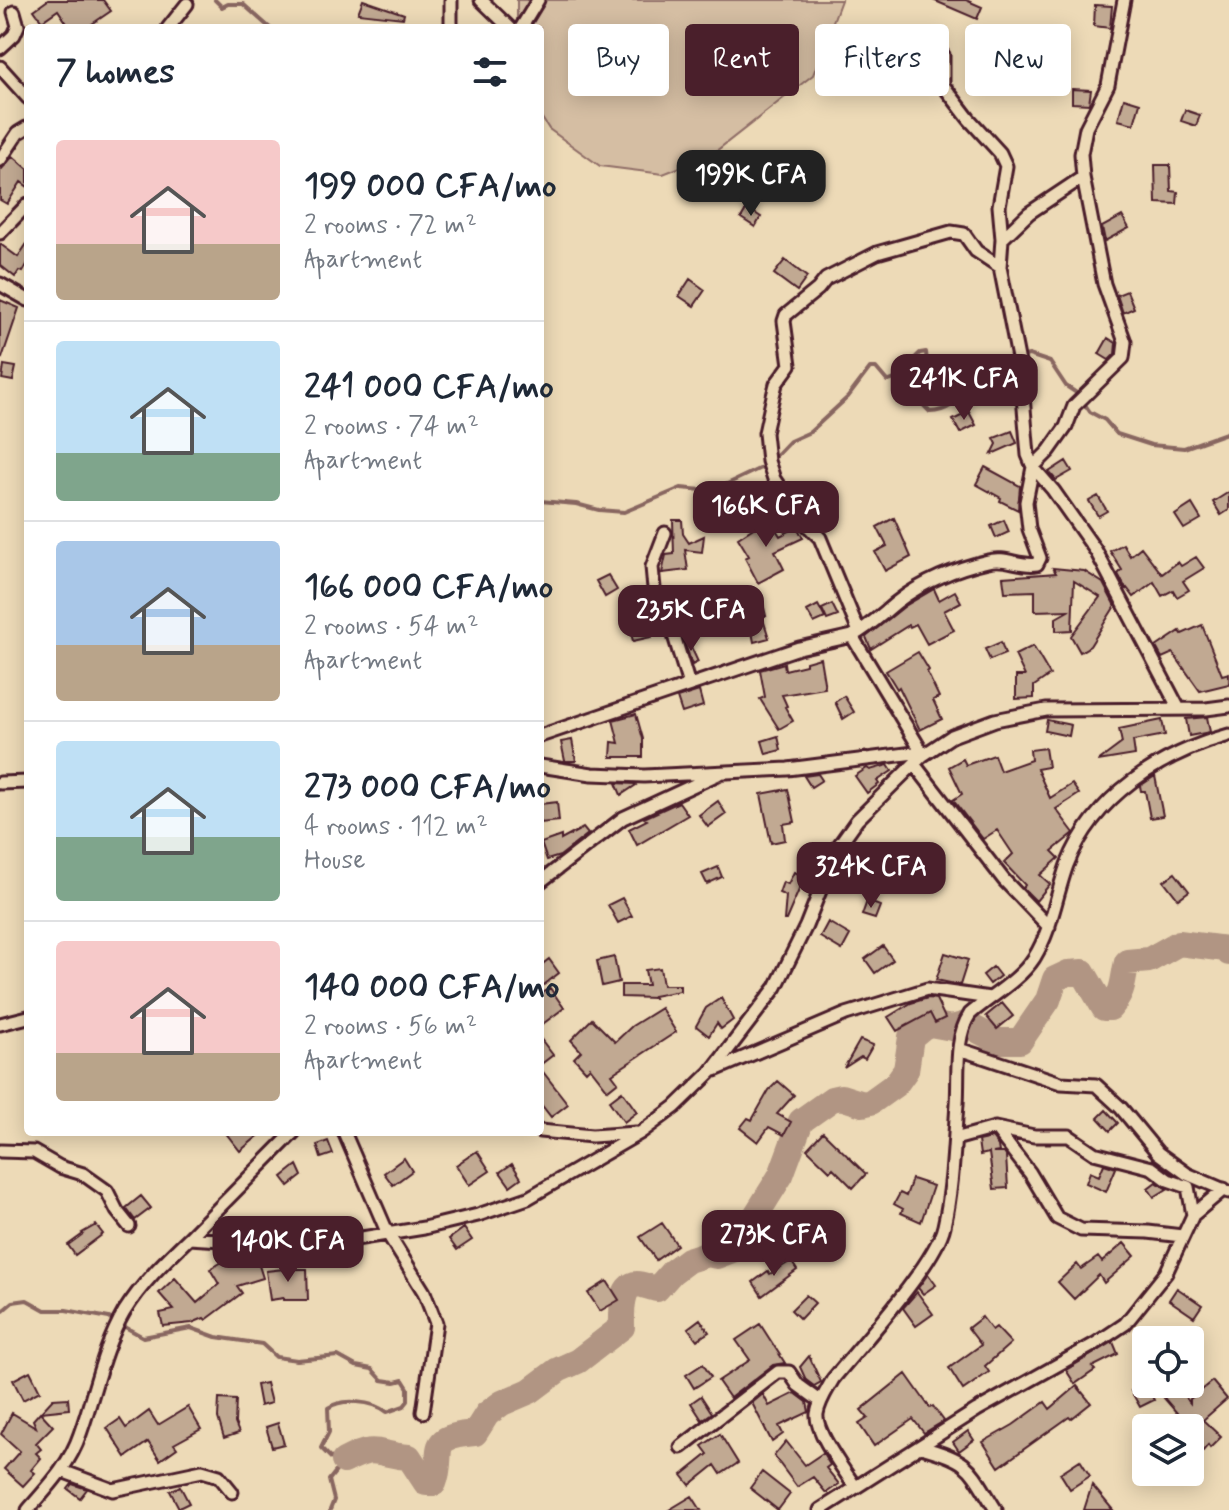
<!DOCTYPE html>
<meta charset="utf-8">
<style>
:root{--surface:#fff;--page:#f6f6f7;--text:#1f2937;--muted:#747a83;--line:#e0e1e3;--accent:#4a1f2b}
body{margin:0;font-family:Mynerve,sans-serif;background:var(--page);color:var(--text);height:100vh;display:flex;flex-direction:column;font-size:30px;white-space:nowrap}
*{box-sizing:border-box;margin:0}
p{font-size:26px;color:var(--muted)}
.icon{flex:none;width:44px;height:44px;fill:none;stroke:currentColor;stroke-width:2;stroke-linecap:round;stroke-linejoin:round}
.map{position:relative;flex:1;overflow:hidden}
.details{position:absolute;left:24px;top:24px;width:520px;height:1112px;display:flex;flex-direction:column;background:var(--surface);border-radius:8px;box-shadow:0 4px 20px #0003}
.details>*{flex:none}
.banner{position:absolute;left:568px;top:24px;width:540px;height:72px;display:flex;gap:16px}
.controls{position:absolute;left:1132px;top:1326px;display:grid;gap:16px}
.controls a{display:grid;place-items:center;width:72px;height:72px;border-radius:8px;background:var(--surface);box-shadow:0 4px 20px #0003;font-size:40px}
.price{position:absolute;translate:-50% -68px;padding:0 18px;border-radius:16px;background:var(--accent);color:#fff;font-size:26px;line-height:52px;filter:drop-shadow(0 2px 4px #0008)}
.price::after{content:'';position:absolute;left:50%;top:48px;width:24px;height:18px;margin-left:-12px;background:inherit;clip-path:polygon(0 0,100% 0,50% 100%)}
.price.active{background:#222;color:#fff}
ul{padding:0;list-style:none}
li{display:flex;align-items:center;gap:24px;height:200px;padding:0 32px}
li+li{border-top:2px solid var(--line)}
li span{display:grid;place-items:center;flex:none;width:224px;height:160px;border-radius:8px;color:#555}
li>.icon{margin-inline-start:auto}
span .icon{width:96px;height:96px;fill:#fffc;stroke-width:1}
li b{font-size:34px}
h2{display:flex;justify-content:space-between;align-items:center;height:96px;padding:0 32px;font-size:34px}
.chip{padding:0 28px;border-radius:8px;background:var(--surface);box-shadow:0 4px 20px #0003;font-size:28px;line-height:72px}
.chip.active{background:var(--accent);color:#fff}
.map>svg:first-child{display:block}
.green{fill:#d5bea3;stroke:#906e67;stroke-width:2}
.lines{fill:none;stroke-linecap:round;stroke-linejoin:round}
.stream{stroke:#886660;stroke-width:4}
.river{stroke:#b19583;stroke-width:26}
.building{fill:#c1a992;stroke:#4a1f2b;stroke-width:2}
.street-casing{stroke:#4a1f2b;stroke-width:17}
.street{stroke:#eddab7;stroke-width:11}
</style>
<div class="map">
<svg width="1229" height="1510" viewBox="0 0 1229 1510">
<rect width="100%" height="100%" fill="#eddab7"/>
<filter id="ink" filterUnits="userSpaceOnUse"><feTurbulence type="fractalNoise" baseFrequency=".0125" numOctaves="2"/><feDisplacementMap in="SourceGraphic" scale="16" xChannelSelector="R" yChannelSelector="G"/><feConvolveMatrix kernelMatrix="1 2 1 2 8 2 1 2 1" color-interpolation-filters="sRGB"/></filter>
<g filter="url(#ink)">
<path class="green" d="M517,0H841L813,75L711,155L663,174L600,166L549,129L540,115V28H517Z"/>
<g class="lines">
<path class="stream" d="M215,0L222,7L228,4H243L270,28
M540,501L576,504L599,510L624,512L681,488L702,490L725,485L767,465L790,441L810,432L848,397L870,368H876L887,381C902,380 909,362 920,353L926,352C930,380 902,387 930,412C946,412 962,400 970,386C975,378 974,374 983,370L991,373L1008,359L1029,355L1050,362L1066,386L1078,394L1090,412L1105,420L1117,434L1151,445L1184,448L1229,432
M0,1313L13,1302L27,1300L45,1310H66L109,1318L143,1337L191,1328L216,1337L262,1344L276,1357L297,1360L338,1356L356,1366L372,1369L382,1380L395,1382L403,1380L408,1388V1401L404,1406L387,1412C373,1401 342,1398 328,1408L329,1432L321,1448L335,1462L344,1461
M330,1510L334,1500L329,1480L344,1461"/>
<path class="river" d="M344,1461C378,1443 376,1455 409,1457L426,1483H434C446,1452 423,1437 475,1433L487,1414L502,1403L530,1391L558,1370L578,1361L622,1327C622,1317 620,1284 637,1284C642,1284 651,1288 657,1289L672,1272L688,1260L707,1254L717,1256L735,1249L781,1175L801,1121L832,1099L841,1097L863,1104L871,1102L896,1084L906,1070L911,1037L923,1027L930,1024L952,1028L966,1024L998,1041H1020L1048,1000L1055,979L1068,973L1083,972L1104,1008H1110C1125,991 1122,982 1127,962L1149,960L1179,943L1226,949L1229,953"/>
</g>
<path class="building" d="M48,0H103L111,11L86,28H70L58,10L42,21L34,10Z
M363,0L404,14L403,18L358,13Z
M933,0H966L982,7L977,19Z
M1095,5L1112,6L1110,28L1094,26Z
M1072,89L1091,90L1089,104L1072,103Z
M1124,98L1140,103L1134,124L1118,120Z
M1185,110L1200,115L1196,126L1181,121Z
M13,156L28,169V187L21,182L7,204L0,200V171Z
M1155,165H1170L1171,191L1178,192L1177,204L1156,203Z
M747,208L761,217L755,227L741,218Z
M1122,216L1129,228L1105,241L1102,227Z
M28,242V263L23,272L19,271L15,277L0,265V244L18,257Z
M785,260L807,277L797,291L774,274Z
M690,279L705,290L694,306L679,296Z
M1127,291L1134,308L1123,313L1117,295Z
M0,300L19,308L2,358L0,357Z
M1108,338L1116,343L1115,354L1109,360L1099,354Z
M4,365L16,367L13,381L2,379Z
M969,412L976,425L960,433L953,420Z
M1012,431L1017,443L992,454L997,444L994,438Z
M1066,461L1072,471L1056,480L1049,472Z
M985,467L1020,486L1018,510L1000,501L1001,498L976,484Z
M1229,492V510L1221,515L1213,502Z
M1098,496L1107,511L1098,516L1089,501Z
M1192,504L1201,519L1184,529L1175,515Z
M828,505L833,516L817,523L810,514Z
M769,518L780,536L797,527L803,538L775,551L784,569L758,583L745,558L749,556L738,538Z
M894,518L911,557L885,571L875,552L887,546L877,527Z
M673,520H682L683,534L689,543L704,536L702,552L685,550L688,570L662,573L666,555L674,554Z
M1004,520L1009,532L996,538L991,526Z
M1123,544L1130,556L1141,547L1162,574L1178,562L1181,566L1196,557L1204,568L1183,581L1189,590L1177,597L1173,590L1162,596L1154,582L1134,597L1127,588L1126,589L1118,574L1122,570L1110,551Z
M1053,568L1084,571L1103,583L1115,606L1090,646L1080,652L1071,636L1100,597L1074,581L1072,630L1056,631V618L1070,610L1035,611V591L1005,592L1003,577L1056,573Z
M608,575L617,590L605,597L596,581Z
M934,589L939,600L955,591L961,602L944,611L954,630L927,644L916,624L910,627L909,625L871,649L866,637L905,606Z
M763,603L766,616H762L769,638L754,642L747,607Z
M832,604L838,616L827,620L822,609Z
M818,605L825,618L814,623L807,611Z
M645,614L651,637L633,641L627,618Z
M1202,625L1222,675L1229,673V684L1200,691L1173,653L1162,658L1156,647L1180,631L1182,634Z
M687,638L698,662L692,665L684,640Z
M1001,642L1005,654L990,660L985,649Z
M1033,646L1050,675L1034,686V698L1016,699V676H1025L1015,655Z
M918,652L929,670L927,672L939,697L933,700L942,719L920,730L899,687L897,689L886,671Z
M820,658L825,688L782,695L787,706L785,707L793,721L779,729L760,699L765,697L760,670L784,663L785,670L806,665V662Z
M699,691L703,706L682,713L677,698Z
M844,696L854,712L843,719L835,702Z
M636,714L643,739V757H611L612,742L619,743L613,720Z
M1207,717L1210,732L1189,736L1186,719Z
M1047,720L1071,725L1069,736L1045,731Z
M1162,720L1165,735L1133,741L1135,755L1098,761L1122,743L1119,729Z
M778,736L781,750L766,754L762,741Z
M572,740L576,761H565L561,742Z
M1045,748L1048,767L1037,769L1050,798L1072,784L1079,794L1056,809L1074,833L1052,851L1059,858L1040,875L1050,884L1036,901L1023,888L1025,885L1004,863L1013,854L997,830L983,839L953,800L962,794L949,767L963,759L966,765L994,755L1000,771L1031,760L1030,750Z
M888,765L892,771L877,781L879,784L867,793L855,776L867,768L870,770Z
M818,774L822,780L811,787L804,776Z
M1155,776L1163,816L1150,818L1145,791H1141L1140,786Z
M616,783L635,784L636,785L621,795Z
M788,789L795,822L783,824L785,840L771,843L761,794Z
M718,801L726,814L708,827L699,815Z
M557,802L559,821L540,823V804Z
M679,802L688,815L637,845L629,829L647,820L644,818Z
M583,828L588,834L560,856L547,860L541,843L561,836V840Z
M718,867L722,877L707,884L702,874Z
M794,872L805,876L786,920H784L786,896L779,893L783,882L788,884Z
M1175,873L1189,891L1178,899L1164,881Z
M622,898L632,916L618,923L608,905Z
M867,901L880,906L875,919L862,915Z
M828,922L850,935L842,950L820,937Z
M883,946L893,960L875,973L865,959Z
M945,953L968,960L960,985L936,980Z
M614,957L619,982L602,986L597,961Z
M549,959L559,973L540,988V966Z
M993,967L1000,976L990,984L983,975Z
M660,968L663,985H680V991L653,996L654,998L621,997V985H648L645,970Z
M550,988L564,1008L540,1026V995Z
M721,998L733,1020L721,1029L717,1023L709,1036L696,1026L706,1008Z
M928,998L936,999L945,1018L935,1023L930,1013L897,1031L888,1017L911,1003Z
M1002,1003L1013,1016L997,1029L986,1016Z
M661,1008L676,1032L612,1074L618,1082L608,1090L590,1067L586,1071L574,1058L581,1051L571,1040L592,1019L615,1042L632,1026Z
M540,1038L553,1055L540,1065Z
M860,1040L873,1045L865,1059L861,1057L844,1068Z
M540,1068L568,1104L551,1117L540,1103Z
M778,1081L794,1095L777,1114L791,1122L784,1135L769,1127L758,1142L740,1128L748,1118L752,1120L769,1090Z
M622,1091L637,1112L624,1122L609,1101Z
M1106,1110L1118,1123L1110,1131L1098,1118Z
M225,1132H263L240,1151Z
M823,1132L866,1174L853,1188L833,1168L830,1171L807,1149Z
M992,1138L998,1146L999,1152L993,1153H1004L1006,1156L1008,1188L994,1189L989,1153L980,1155L978,1141Z
M328,1141L333,1154L321,1158L317,1145Z
M477,1151L490,1171L469,1185L456,1165Z
M404,1158L412,1171L393,1185L384,1173Z
M512,1164L521,1178L510,1186L500,1172Z
M1104,1164L1116,1168L1106,1192L1086,1183L1090,1172L1099,1176Z
M297,1165L302,1176L289,1186L282,1177Z
M912,1179L933,1186L921,1222L901,1213L903,1209L894,1204L900,1193L906,1196Z
M1156,1182L1167,1189L1154,1197L1148,1188Z
M141,1196L151,1208L135,1220L126,1208Z
M662,1223L677,1245L656,1260L640,1237Z
M96,1225L103,1234L75,1255L68,1245L83,1234L82,1233Z
M464,1228L472,1240L457,1250L449,1239Z
M1124,1243L1135,1256L1104,1283L1099,1275L1074,1299L1058,1282L1077,1264L1081,1269L1098,1257L1102,1262Z
M230,1251L239,1254L246,1263L257,1259L263,1278L237,1286L242,1293L206,1320L204,1318L192,1323L163,1326L160,1313L174,1310L159,1293L175,1278L197,1303L219,1284L210,1269L224,1261L222,1258Z
M791,1261L797,1270L762,1296L753,1282L768,1271L770,1274Z
M284,1269H307L308,1300H284V1298L270,1300L266,1271Z
M928,1274L936,1285L923,1294L918,1288Z
M607,1281L619,1300L600,1311L588,1293Z
M1177,1288L1202,1305L1194,1317L1169,1300Z
M917,1292L933,1314L916,1326L903,1308Z
M806,1295L815,1303L800,1319L791,1310Z
M982,1317L992,1330L996,1327L1011,1343L985,1366L989,1372L963,1390L949,1368L981,1345L968,1328Z
M700,1319L709,1332L697,1340L688,1328Z
M760,1324L785,1363L773,1365L730,1398L718,1381L750,1360L736,1340Z
M1113,1342L1118,1354L1092,1367L1095,1370L1075,1384L1066,1370Z
M809,1356L821,1382L814,1386L806,1380L800,1367Z
M703,1364L711,1377L694,1388L686,1375Z
M30,1371L40,1391L23,1400L13,1380Z
M906,1374L930,1408L933,1406L944,1421L924,1433L913,1419L874,1446L859,1424L868,1418L861,1410Z
M1212,1381L1227,1399L1203,1420L1221,1437L1210,1448L1208,1445L1190,1466V1428L1164,1398L1177,1387L1190,1403V1399Z
M266,1383L271,1403L260,1406L256,1385Z
M1145,1383L1154,1400L1140,1407L1131,1391Z
M1077,1386L1091,1403L1071,1419L1069,1417L999,1467L983,1442L1013,1425L1045,1402L1050,1409Z
M795,1393L807,1402L809,1412L779,1426L783,1434L772,1442L752,1403L763,1394L769,1406Z
M701,1396L712,1413L702,1420L691,1403Z
M68,1398L69,1409L41,1412L53,1399Z
M219,1399L236,1400L235,1423L239,1433L224,1438L218,1418Z
M188,1407L201,1429L174,1444L177,1448L160,1460L148,1442L126,1457L107,1428L120,1419L126,1428L149,1411L158,1425Z
M40,1412L53,1426L36,1443L41,1449L36,1453L41,1458L31,1470L35,1473L23,1486L4,1469L20,1451L1,1434L12,1413L36,1427L33,1420Z
M278,1423L284,1444L272,1447L266,1427Z
M968,1431L974,1440L959,1451L953,1442Z
M720,1434L738,1463L721,1474L715,1465L690,1485L682,1475L708,1454L702,1446Z
M786,1441L805,1465L823,1453L830,1465L826,1468L839,1484L826,1493L813,1477L797,1487L774,1456Z
M1080,1460L1090,1476L1070,1489L1060,1473Z
M762,1472L790,1494L778,1510L750,1488Z
M72,1484L87,1489L80,1498L68,1489Z
M1092,1485L1113,1510H1084Z
M180,1486L189,1503L179,1508L170,1491Z
M692,1496L701,1510H669Z"/>
<g class="lines">
<defs>
<path id="street" d="M481,0L510,28
M168,28L187,4
M451,28V0
M521,28L538,0
M0,48L14,35L18,26L14,12
M943,55V85L969,119L1000,153L1006,166L999,206L1002,239L1000,267L1021,373L1028,455L1033,467L1053,490L1096,551L1179,709
M0,67L28,98
M0,160L18,133L28,127
M0,233L28,204
M1002,239L1029,213L1083,177
M0,284L28,300
M665,533L652,567L655,599L669,619L689,685
M859,632L820,538L802,520L774,479L768,461L765,433L773,396L776,384L790,365L784,321L786,315L818,289L826,279L877,253L951,232L964,234L976,251L1000,267
M852,636C869,627 882,614 897,602C922,582 957,568 988,561C1005,556 1020,567 1037,564L1040,558L1029,529L1026,502L1033,467L1049,451L1066,427L1074,406L1123,358L1125,342L1104,284L1083,177L1081,154L1086,128L1108,85L1124,0
M540,736L799,648L852,636L922,752V756
M914,764L1004,880L1049,927
M540,766L592,774L644,776L788,769L922,752
M0,783L28,782
M540,882L623,818L718,774
M0,1024L28,1017
M959,1049L1061,1083L1096,1085L1121,1108L1158,1153L1187,1174L1229,1192
M715,1070L846,1014L927,989L990,998
M995,1128L1030,1173L1057,1218L1081,1230L1148,1232L1182,1236
M540,1131L592,1136L636,1133
M344,1132L388,1234L424,1292L436,1323L423,1412
M955,1139L995,1128L1034,1136H1069L1094,1153L1152,1168L1168,1180L1188,1187L1193,1215
M0,1151L34,1152L60,1167L83,1174L107,1191L117,1211L129,1226
M189,1238L294,1132
M681,1447L778,1372H789L798,1385L820,1401
M921,1447C972,1461 969,1467 996,1510
M62,1471L113,1490L202,1471L219,1476L232,1492
M855,1487C845,1471 815,1432 817,1414C819,1401 827,1390 833,1379C860,1346 936,1263 944,1226C953,1187 954,1144 957,1104C959,1075 954,1038 970,1014C991,996 1019,981 1034,958C1052,929 1056,895 1067,865C1094,796 1160,754 1229,735
M28,1510C49,1486 70,1464 80,1434C95,1393 102,1350 124,1312C142,1283 165,1261 189,1238L221,1240L249,1248L281,1251L424,1228L478,1215L528,1198L640,1133L675,1107L711,1072L776,987L806,926L837,848L857,820L922,756L952,736L995,720L1046,710L1206,709L1229,706
M820,1510L977,1410L1095,1344L1125,1324L1166,1273L1193,1215L1224,1189"/>
</defs>
<use href="#street" class="street-casing"/>
<use href="#street" class="street"/>
</g>
</g>
</svg>
<div class="controls">
<a><svg class="icon" aria-label="locate" viewBox="0 0 24 24"><circle cx="12" cy="12" r="6"/><path d="M12 2v4M12 18v4M2 12h4M18 12h4"/></svg></a>
<a><svg class="icon" aria-label="layers" viewBox="0 0 24 24"><path d="M12 4l9 5-9 5-9-5zM3 14l9 5 9-5"/></svg></a>
</div>
<b class="price active" style="left:751px;top:218px">199K CFA</b>
<b class="price" style="left:964px;top:422px">241K CFA</b>
<b class="price" style="left:766px;top:549px">166K CFA</b>
<b class="price" style="left:691px;top:653px">235K CFA</b>
<b class="price" style="left:871px;top:910px">324K CFA</b>
<b class="price" style="left:774px;top:1278px">273K CFA</b>
<b class="price" style="left:288px;top:1284px">140K CFA</b>
<div class="banner">
<a class="chip">Buy</a>
<a class="chip active">Rent</a>
<a class="chip">Filters</a>
<a class="chip">New</a>
</div>
<section class="details">
<h2>7 homes<svg class="icon" aria-label="filters" viewBox="0 0 24 24"><path d="M4 7h16M4 17h16"/><circle cx="9" cy="7" r="2"/><circle cx="15" cy="17" r="2"/></svg></h2>
<ul>
<li><span style="background:linear-gradient(#f6c9c9 65%,#b9a48a 0)"><svg class="icon" aria-label="home" viewBox="0 0 24 24"><path d="M3 11l9-7 9 7M6 9v11h12V9"/></svg></span><div><b>199 000 CFA/mo</b><p>2 rooms · 72 m²</p><p>Apartment</p></div></li>
<li><span style="background:linear-gradient(#bfe0f5 70%,#7fa58c 0)"><svg class="icon" aria-label="home" viewBox="0 0 24 24"><path d="M3 11l9-7 9 7M6 9v11h12V9"/></svg></span><div><b>241 000 CFA/mo</b><p>2 rooms · 74 m²</p><p>Apartment</p></div></li>
<li><span style="background:linear-gradient(#a9c7e8 65%,#b9a48a 0)"><svg class="icon" aria-label="home" viewBox="0 0 24 24"><path d="M3 11l9-7 9 7M6 9v11h12V9"/></svg></span><div><b>166 000 CFA/mo</b><p>2 rooms · 54 m²</p><p>Apartment</p></div></li>
<li><span style="background:linear-gradient(#bfe0f5 60%,#7fa58c 0)"><svg class="icon" aria-label="home" viewBox="0 0 24 24"><path d="M3 11l9-7 9 7M6 9v11h12V9"/></svg></span><div><b>273 000 CFA/mo</b><p>4 rooms · 112 m²</p><p>House</p></div></li>
<li><span style="background:linear-gradient(#f6c9c9 70%,#b9a48a 0)"><svg class="icon" aria-label="home" viewBox="0 0 24 24"><path d="M3 11l9-7 9 7M6 9v11h12V9"/></svg></span><div><b>140 000 CFA/mo</b><p>2 rooms · 56 m²</p><p>Apartment</p></div></li>
</ul>
</section>
</div>
